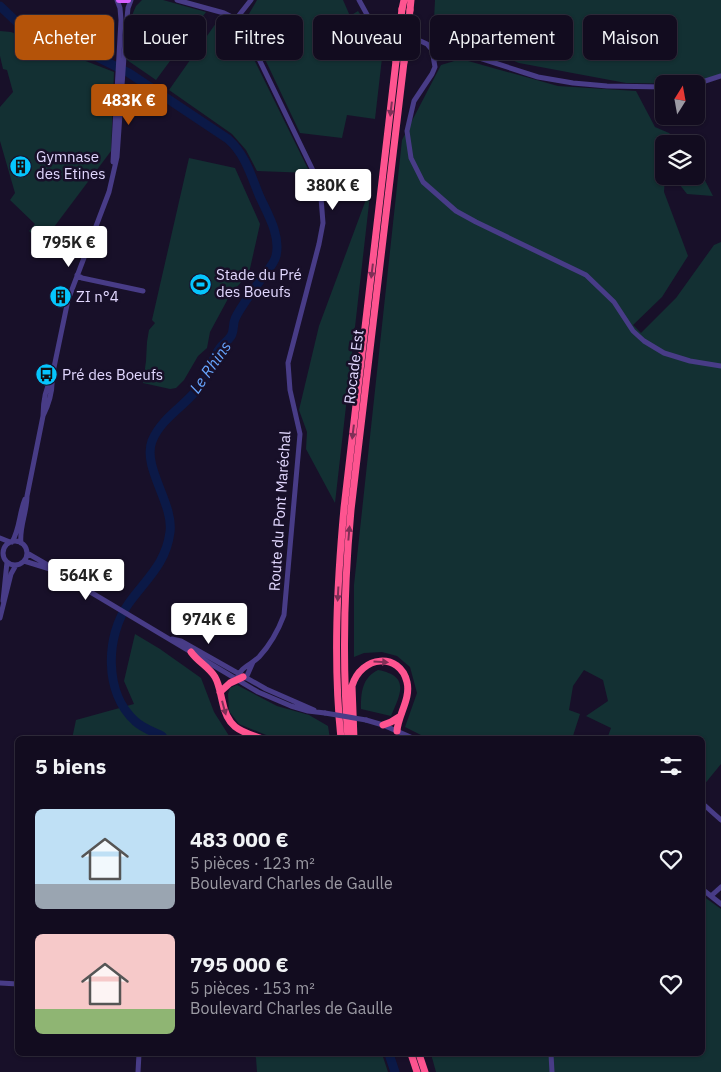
<!DOCTYPE html>
<html lang="fr">
<meta charset="utf-8">
<style>
:root{--surface:#120c1f;--page:#1f1a2c;--text:#f1f3f6;--muted:#9c9ba4;--line:#312c3d;--accent:#b45309}
body{margin:0;font-family:"IBM Plex Sans",sans-serif;background:var(--page);color:var(--text);height:100vh;display:flex;flex-direction:column;font-size:19px;white-space:nowrap}
*{box-sizing:border-box;margin:0}
p{font-size:16px;color:var(--muted)}
.icon{flex:none;width:28px;height:28px;fill:none;stroke:currentColor;stroke-width:2;stroke-linecap:round;stroke-linejoin:round}
.map{position:relative;flex:1;overflow:hidden}
.sheet{position:absolute;left:15px;top:736px;width:690px;height:320px;display:flex;flex-direction:column;background:var(--surface);border-radius:8px;box-shadow:0 1px 4px #0004,0 0 0 1px var(--line)}
.sheet>*{flex:none}
.guide{position:absolute;left:15px;top:15px;width:691px;height:45px;display:flex;gap:10px}
.needle{width:32px;rotate:11deg}
.buttons{position:absolute;left:655px;top:75px;display:grid;gap:10px}
.buttons a{display:grid;place-items:center;width:50px;height:50px;border-radius:8px;background:var(--surface);box-shadow:0 1px 4px #0004,0 0 0 1px var(--line);font-size:25px}
.price{position:absolute;translate:-50% -42px;padding:0 11px;border-radius:5px;background:#fff;color:#222;font-size:16px;line-height:32px;filter:drop-shadow(0 1px 2px #0008)}
.price::after{content:'';position:absolute;left:50%;top:30px;width:15px;height:11px;margin-left:-8px;background:inherit;clip-path:polygon(0 0,100% 0,50% 100%)}
.price.on{background:var(--accent);color:#fff}
ul{padding:0;list-style:none}
li{display:flex;align-items:center;gap:15px;height:125px;padding:0 20px}
li span{display:grid;place-items:center;flex:none;width:140px;height:100px;border-radius:8px;color:#555}
li>.icon{margin-inline-start:auto}
span .icon{width:60px;height:60px;fill:#fffc;stroke-width:1}
li b{font-size:21px}
h2{display:flex;justify-content:space-between;align-items:center;height:60px;padding:0 20px;font-size:21px}
.chip{padding:0 18px;border-radius:8px;background:var(--surface);box-shadow:0 1px 4px #0004,0 0 0 1px var(--line);font-size:18px;line-height:45px}
.chip.on{background:var(--accent);color:#fff}
.map>svg:first-child{display:block}
.green{fill:#133033}
.lines{fill:none;stroke-linecap:round;stroke-linejoin:round}
.river{stroke:#0b1947;stroke-width:9}
.minor{stroke:#483c87;stroke-width:5}
.major{stroke:#d760fe;stroke-width:6}
.highway{stroke:#fe5490;stroke-width:7}
.minor-bridge{stroke:#483c87;stroke-width:5}
.highway-bridge{stroke:#fe5490;stroke-width:7}
.oneway{fill:#7f2f57}
.labels{text-anchor:middle;stroke-width:5;stroke-linejoin:round;paint-order:stroke}
.poi-label{font-size:15px;fill:#e2d8ff;stroke:#181029;text-anchor:start}
.street-label{font-size:15px;fill:#e2d8ff;stroke:#181029}
.water-label{font-size:16px;font-style:italic;fill:#67a5fe;stroke:#181029}
</style>
<div class="map">
<svg width="721" height="1072" viewBox="0 0 721 1072">
<rect width="100%" height="100%" fill="#181029"/>
<path class="green" d="M142,0H163L206,12L156,80L127,60L133,13L136,6Z
M257,0H343L350,16L358,11L373,33L382,58L375,119L347,115L342,138L300,133L246,19Z
M435,0H721V74L690,84L626,83L519,63L470,43L434,20Z
M221,16L234,24L242,35L310,173L257,171L246,150L232,134L169,90Z
M0,31L11,32L114,72L111,151L42,243L29,231L35,224L10,200L15,193L0,141V107L13,92L7,70L3,69L0,56Z
M461,59L558,86L636,91L655,127L669,133L680,144H664V176H665L664,192L688,256L662,297L633,325L641,333L676,298L714,245L721,242V764L703,786L702,739H607L611,728L586,716L608,701L603,680L584,670L573,686L569,710L580,714L572,739H429L405,727L417,693L410,667L397,656L382,652L364,653L354,657V585L402,140L441,65Z
M189,158L235,168L260,224L249,273L230,295L210,332L207,348L198,356L184,380L176,388L170,389L143,383L146,361L147,342L149,330L155,323L152,320Z
M696,163L713,196L687,194L673,176H696Z
M371,186L335,503L306,449L307,432L299,410L319,326Z
M135,634L160,649L201,678L214,712L231,739H72L76,720L134,704L124,681Z
M378,670C410,676 401,693 391,716L361,709C361,692 362,678 378,670Z
M237,685L277,706L309,715L328,726L330,739H276L239,724L229,711L228,694L230,688Z
M703,896L721,909V1072H436L431,1054H702Z
M254,1054H382L388,1072H257L256,1058Z"/>
<g class="lines">
<path class="river" d="M0,6L21,26L89,53L129,73L228,139C245,154 251,175 259,195C267,213 281,235 276,256C274,264 267,271 262,278C255,288 239,309 235,319C233,323 234,329 232,334C230,340 223,343 220,348C212,358 210,371 203,382C189,404 162,416 152,441C142,467 174,504 170,532C166,564 146,579 129,603C105,636 104,693 135,721C142,728 154,732 162,736L164,739
M389,1054L395,1072"/>
<path class="minor" d="M177,0L224,13L236,19L244,28L320,185L323,223L319,244L288,363L290,390L300,434L284,615C278,631 271,644 259,657C251,665 240,667 237,679
M359,0L370,20L380,30L392,36L416,39L427,44L432,50L435,67L432,74L414,101L407,131L411,158L423,182L456,211L476,222L586,275L614,302L633,331L644,341L664,353L690,361L721,366
M236,19L251,0
M435,59L464,53L538,77L573,83L607,86L664,87
M696,84L721,76
M113,162L121,20L120,8L117,0
M77,275L82,278L143,291
M43,416C49,404 53,390 52,377L68,300L109,192L117,157L126,28L128,8L131,0
M0,538L10,542
M3 553a12 12 0 1 1 24 0a12 12 0 1 1-24 0Z
M12,542C20,529 19,513 25,499
M21,543C19,528 27,512 27,496L43,416C43,403 45,389 52,377
M27,553L46,564L50,569
M24,561L50,569L82,587L258,692L291,706L308,711L325,713
M3,601L7,562
M0,618L11,574L16,565
M172,639L181,641L266,689L314,710
M246,678L253,662
M366,720L383,725L415,739
M702,803L721,820
M702,889L721,904
M711,896L721,887
M0,983L18,984
M551,1054L552,1072
M138,1072L139,1054"/>
<path class="major" d="M119,0H128"/>
<path class="highway" d="M402,9L404,0
M410,10L411,0
M191,652C198,662 209,667 215,677C219,684 220,692 222,700C227,727 238,731 263,739
M220,692L230,683L243,677
M383,725L391,722L399,717
M341,739C333,662 337,584 344,508L396,61
M348,739C342,662 344,586 351,510L404,62
M354,739L352,686C361,655 400,652 407,682C411,699 398,715 397,731
M411,1054L417,1072
M419,1054L425,1072"/>
<path class="minor-bridge" d="M325,713L366,720"/>
<path class="highway-bridge" d="M396,61L402,9
M404,62L410,10"/>
</g>
<defs><path id="oneway-solid" d="M-6-.8H1V-3.2L6.5 0L1 3.2V.8H-6Z" transform="scale(1.25)"/></defs>
<g class="oneway">
<use href="#oneway-solid" transform="translate(391 109) rotate(97)"/>
<use href="#oneway-solid" transform="translate(372 271) rotate(97)"/>
<use href="#oneway-solid" transform="translate(353 432) rotate(97)"/>
<use href="#oneway-solid" transform="translate(349 533) rotate(-85)"/>
<use href="#oneway-solid" transform="translate(338 594) rotate(93)"/>
<use href="#oneway-solid" transform="translate(381 662) rotate(4)"/>
<use href="#oneway-solid" transform="translate(224 708) rotate(75)"/>
</g>
<defs>
<symbol id="building-disc" viewBox="-11 -11 22 22"><circle r="9.5" fill="#06c5fd" stroke="#181029"/><path d="M-4-6H4V6H1V3H-1V6H-4ZM-2.5-4.3h1.7v1.8h-1.7ZM.8-4.3h1.7v1.8H.8ZM-2.5-1h1.7V.8h-1.7ZM.8-1h1.7V.8H.8Z" fill="#111"/></symbol>
<symbol id="stadium-disc" viewBox="-11 -11 22 22"><circle r="9.5" fill="#06c5fd" stroke="#181029"/><path d="M0-5a6.5 5 0 1 0 0 10a6.5 5 0 1 0 0-10ZM-3.5-1.8h7v3.6h-7Z" fill="#111"/></symbol>
<symbol id="bus-disc" viewBox="-11 -11 22 22"><circle r="9.5" fill="#06c5fd" stroke="#181029"/><path d="M-5-6H5V4H4V6H2V4H-2V6H-4V4H-5ZM-3.5-4V0h7V-4ZM-3.5 1.2v1.5H-2V1.2ZM2 1.2v1.5H3.5V1.2Z" fill="#111"/></symbol>
</defs>
<g fill-rule="evenodd">
<use href="#building-disc" x="8" y="154" width="25" height="25"/>
<use href="#stadium-disc" x="188" y="272" width="25" height="25"/>
<use href="#building-disc" x="48" y="284" width="25" height="25"/>
<use href="#bus-disc" x="34" y="362" width="25" height="25"/>
</g>
<g class="labels">
<g class="poi-label">
<text x="36" y="162">Gymnase<tspan x="36" dy="17">des Etines</tspan></text>
<text x="216" y="280">Stade du Pré<tspan x="216" dy="17">des Boeufs</tspan></text>
<text x="76" y="302">ZI n°4</text>
<text x="62" y="380">Pré des Boeufs</text>
</g>
<g class="street-label">
<text transform="translate(354 367) rotate(-83)" y="5">Rocade Est</text>
<text transform="translate(280 511) rotate(-86)" y="5">Route du Pont Maréchal</text>
</g>
<g class="water-label">
<text transform="translate(210 367) rotate(-55)" y="6">Le Rhins</text>
</g>
</g>
</svg>
<div class="buttons">
<a><svg class="needle" viewBox="-14 -14 28 28"><path d="M0-13l5 13h-10z" fill="#e53935"/><path d="M0 13l5-13h-10z" fill="#9c9ba4"/></svg></a>
<a><svg class="icon" aria-label="layers" viewBox="0 0 24 24"><path d="M12 4l9 5-9 5-9-5zM3 14l9 5 9-5"/></svg></a>
</div>
<b class="price on" style="left:129px;top:126px">483K €</b>
<b class="price" style="left:333px;top:211px">380K €</b>
<b class="price" style="left:69px;top:268px">795K €</b>
<b class="price" style="left:86px;top:601px">564K €</b>
<b class="price" style="left:209px;top:645px">974K €</b>
<div class="guide">
<a class="chip on">Acheter</a>
<a class="chip">Louer</a>
<a class="chip">Filtres</a>
<a class="chip">Nouveau</a>
<a class="chip">Appartement</a>
<a class="chip">Maison</a>
</div>
<section class="sheet">
<h2>5 biens<svg class="icon" aria-label="filters" viewBox="0 0 24 24"><path d="M4 7h16M4 17h16"/><circle cx="9" cy="7" r="2"/><circle cx="15" cy="17" r="2"/></svg></h2>
<ul>
<li><span style="background:linear-gradient(#bfe0f5 75%,#9aa5b1 0)"><svg class="icon" aria-label="home" viewBox="0 0 24 24"><path d="M3 11l9-7 9 7M6 9v11h12V9"/></svg></span><div><b>483 000 €</b><p>5 pièces · 123 m²</p><p>Boulevard Charles de Gaulle</p></div><svg class="icon" aria-label="heart" viewBox="0 0 24 24"><path d="M12 20l-8-8c-3-5 5-10 8-4 3-6 11-1 8 4z"/></svg></li>
<li><span style="background:linear-gradient(#f6c9c9 75%,#8fb573 0)"><svg class="icon" aria-label="home" viewBox="0 0 24 24"><path d="M3 11l9-7 9 7M6 9v11h12V9"/></svg></span><div><b>795 000 €</b><p>5 pièces · 153 m²</p><p>Boulevard Charles de Gaulle</p></div><svg class="icon" aria-label="heart" viewBox="0 0 24 24"><path d="M12 20l-8-8c-3-5 5-10 8-4 3-6 11-1 8 4z"/></svg></li>
</ul>
</section>
</div>
